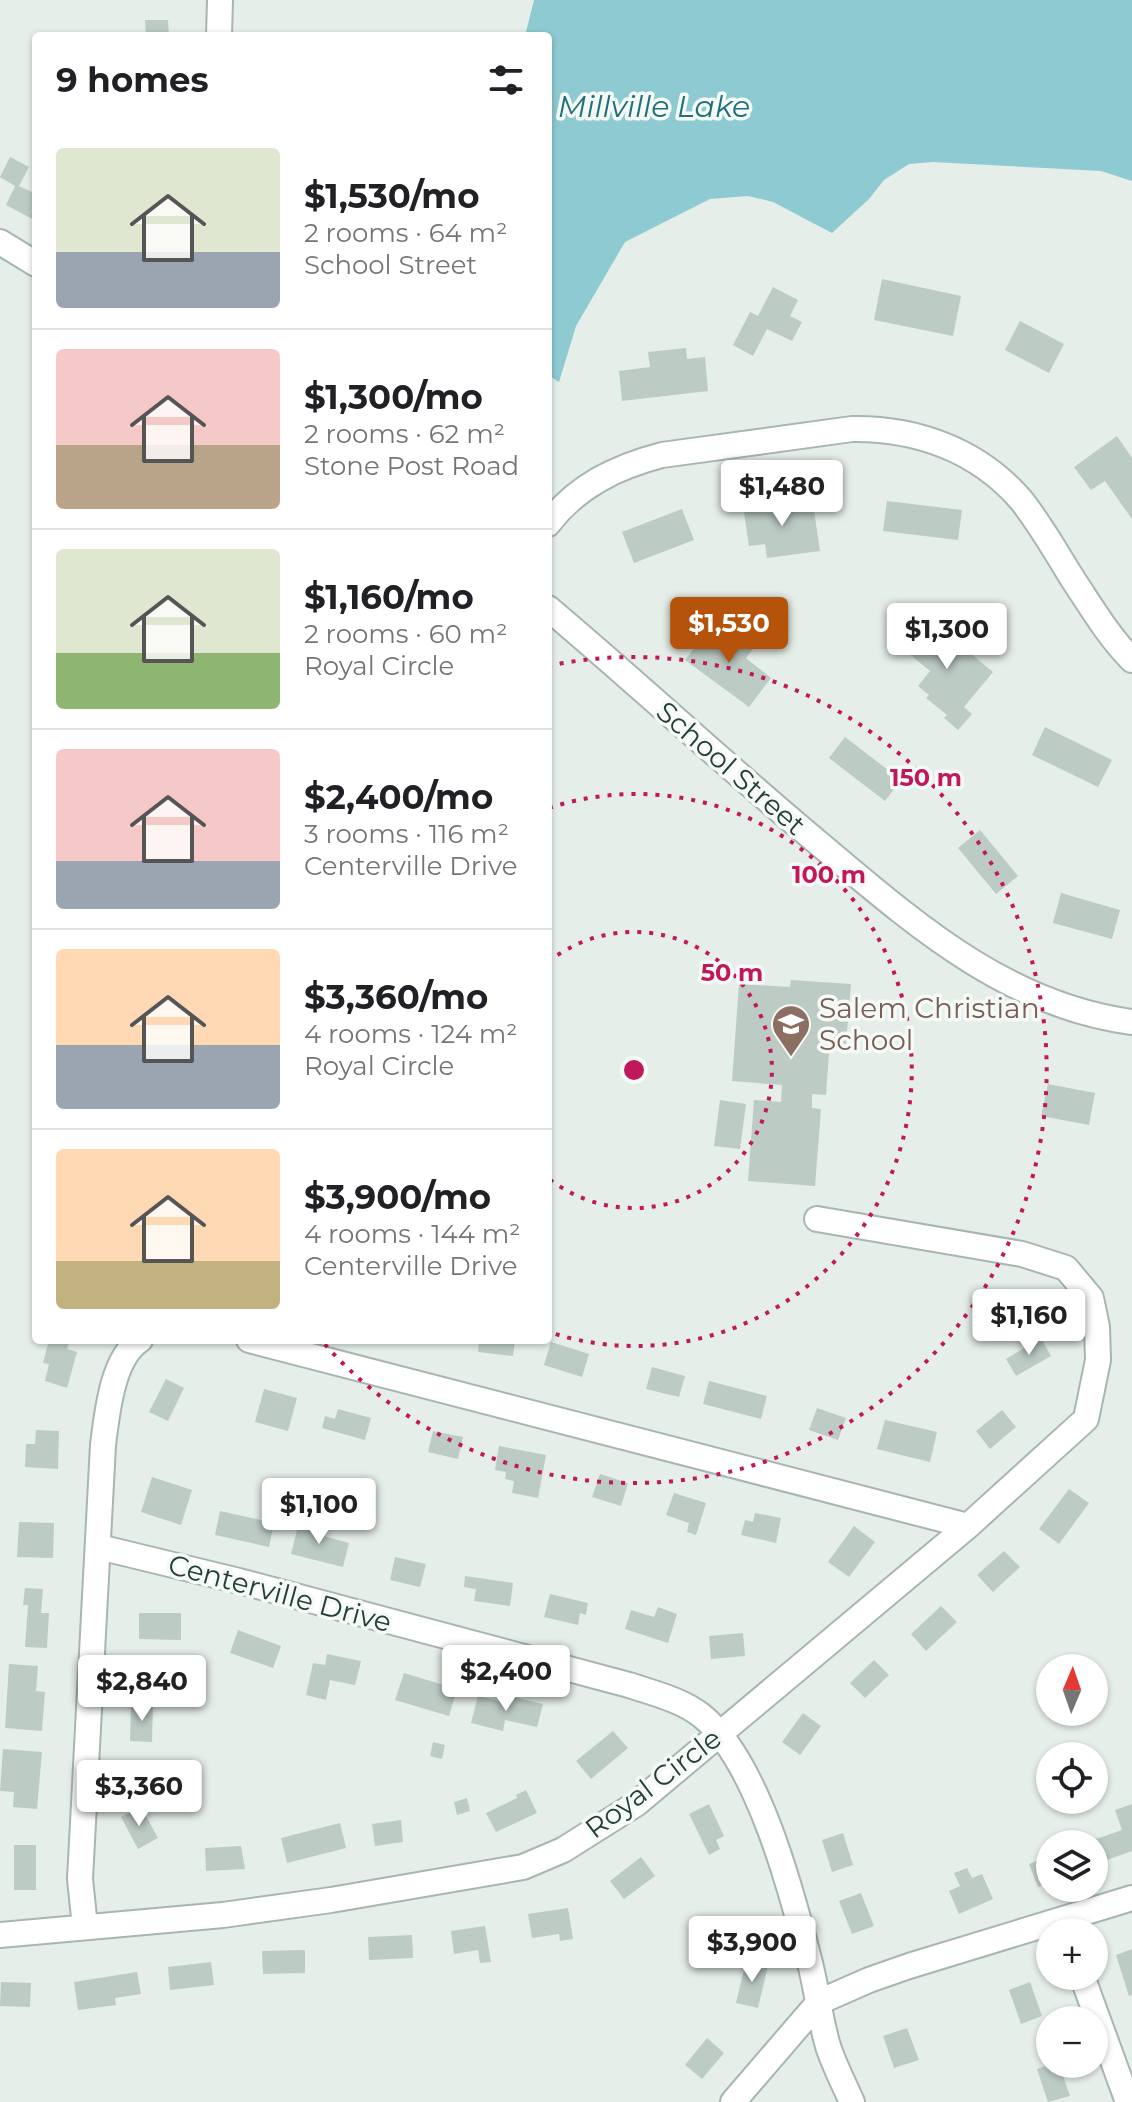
<!DOCTYPE html>
<meta charset="utf-8">
<style>
:root{--surface:#fff;--page:#f6f6f6;--text:#202124;--muted:#757577;--line:#e0e0e0;--accent:#b45309}
body{margin:0;font-family:Montserrat,sans-serif;background:var(--page);color:var(--text);height:100vh;display:flex;flex-direction:column;font-size:30px;white-space:nowrap}
*{box-sizing:border-box;margin:0}
p{font-size:26px;color:var(--muted)}
.icon{flex:none;width:44px;height:44px;fill:none;stroke:currentColor;stroke-width:2;stroke-linecap:round;stroke-linejoin:round}
.map{position:relative;flex:1;overflow:hidden}
.sheet{position:absolute;left:32px;top:32px;width:520px;height:1312px;display:flex;flex-direction:column;background:var(--surface);border-radius:8px;box-shadow:0 2px 6px #0004}
.sheet>*{flex:none}
.needle{width:52px;rotate:2deg}
.fabs{position:absolute;left:1036px;top:1654px;display:grid;gap:16px}
.fabs a{display:grid;place-items:center;width:72px;height:72px;border-radius:50%;background:var(--surface);box-shadow:0 2px 6px #0004;font-size:40px}
.price{position:absolute;translate:-50% -68px;padding:0 18px;border-radius:8px;background:#fff;color:#222;font-size:26px;line-height:52px;filter:drop-shadow(0 2px 4px #0008)}
.price::after{content:'';position:absolute;left:50%;top:48px;width:24px;height:18px;margin-left:-12px;background:inherit;clip-path:polygon(0 0,100% 0,50% 100%)}
.price.on{background:var(--accent);color:#fff}
ul{padding:0;list-style:none}
li{display:flex;align-items:center;gap:24px;height:200px;padding:0 24px}
li+li{border-top:2px solid var(--line)}
li span{display:grid;place-items:center;flex:none;width:224px;height:160px;border-radius:8px;color:#555}
li>.icon{margin-inline-start:auto}
span .icon{width:96px;height:96px;fill:#fffc;stroke-width:1}
li b{font-size:34px}
h2{display:flex;justify-content:space-between;align-items:center;height:96px;padding:0 24px;font-size:34px}
.map>svg:first-child{display:block}
.water{fill:#8ecad1}
.building{fill:#bdcbc5}
.lines{fill:none;stroke-linecap:round;stroke-linejoin:round}
.minor-casing{stroke:#a7b6b0;stroke-width:28}
.minor{stroke:#fff;stroke-width:24}
.ring{fill:none;stroke:#c2185b;stroke-width:4;stroke-dasharray:4 8}
.labels{text-anchor:middle;stroke-width:7;stroke-linejoin:round;paint-order:stroke}
.street-label{font-size:28px;fill:#243f37;stroke:#f5faf7}
.education-label{font-size:28px;fill:#785e54;stroke:#f5faf7;text-anchor:start}
.water-label{font-size:30px;font-style:italic;fill:#1e707b;stroke:#f5faf7}
.centre{fill:#c2185b;stroke:#f5faf7;stroke-width:4}
.ring-label{font-size:24px;text-anchor:middle;font-weight:bold;fill:#c2185b;stroke:#f5faf7;stroke-width:7;stroke-linejoin:round;paint-order:stroke}
</style>
<div class="map">
<svg width="1132" height="2102" viewBox="0 0 1132 2102">
<rect width="100%" height="100%" fill="#e5eee9"/>
<path class="water" d="M534,0H1132V181L1101,171L933,162L909,164L884,180L869,199L832,233L773,202L748,196L710,199L625,242L576,326L559,382L548,375V36H525Z"/>
<path class="building" d="M145,20H168L169,36H146Z
M10,157L29,167L19,186L36,194V221L6,205L15,186L0,177Z
M882,279L961,296L953,336L874,320Z
M773,287L798,300L790,316L802,322L792,341L767,329L753,356L733,345L750,312L758,316Z
M1020,321L1064,344L1049,373L1005,350Z
M686,348L687,359L705,357L708,391L622,401L619,371L650,367L648,352Z
M1117,436L1132,458V519L1105,481L1091,490L1074,467Z
M776,496L778,509L813,504L820,551L767,558L765,544L749,546L744,512L757,511L756,499Z
M887,501L962,510L958,540L883,531Z
M682,509L694,540L634,563L622,532Z
M926,617L993,672L964,707L972,714L958,730L944,718L947,715L926,698L929,695L918,686L930,671L901,647Z
M710,627L724,637L729,631L753,649L746,658L771,678L749,707L685,660Z
M1045,727L1112,760L1098,787L1032,755Z
M845,737L901,780L885,801L829,758Z
M980,830L1018,876L996,894L958,848Z
M1061,893L1120,910L1112,939L1053,923Z
M791,980L851,984L846,1044L824,1042L823,1053H829L826,1095L812,1094V1108L821,1109L815,1186L748,1181L754,1100L781,1102L782,1085L732,1081L739,984L790,987Z
M1048,1084L1095,1093L1089,1125L1041,1116Z
M720,1100L746,1104L740,1149L714,1146Z
M1041,1338L1051,1356L1016,1376L1006,1359Z
M49,1340H70L67,1349L77,1352L67,1388L45,1381L49,1364L43,1363Z
M479,1340H515L513,1356L478,1352Z
M551,1342L589,1354L582,1377L544,1365Z
M652,1367L685,1376L679,1397L646,1389Z
M166,1379L184,1388L168,1421L149,1412Z
M709,1381L767,1396L761,1419L703,1404Z
M264,1389L297,1398L288,1431L255,1422Z
M817,1408L846,1418L838,1440L809,1430Z
M338,1409L371,1418L365,1440L322,1428L325,1416L335,1419Z
M1002,1410L1016,1427L990,1449L976,1431Z
M885,1420L937,1432L930,1462L877,1449Z
M36,1430L59,1431L58,1469L25,1467L26,1444H35Z
M433,1431L463,1437L458,1459L428,1452Z
M499,1446L546,1455L538,1498L512,1493L514,1481L505,1479L506,1472L495,1470Z
M600,1474L628,1483L621,1506L592,1497Z
M152,1477L192,1490L181,1525L141,1512Z
M1069,1489L1089,1503L1059,1544L1039,1529Z
M674,1493L706,1503L696,1535L687,1532L689,1523L666,1515Z
M220,1511L274,1523L269,1547L215,1535Z
M755,1513L781,1518L776,1543L741,1535L745,1520L753,1522Z
M19,1522L54,1523L53,1558L17,1557Z
M299,1522L325,1528L323,1536L349,1543L343,1567L291,1554Z
M854,1526L875,1542L849,1577L828,1562Z
M1004,1551L1020,1567L993,1592L977,1575Z
M395,1557L426,1564L420,1587L390,1580Z
M465,1576L513,1583L510,1606L474,1601L476,1589L464,1587Z
M25,1588L43,1589L41,1613H49L47,1648L25,1647L28,1605H23Z
M550,1594L588,1603L586,1615L580,1613L578,1625L544,1617Z
M941,1606L957,1622L926,1651L911,1634Z
M658,1607L677,1614L668,1643L625,1629L631,1610L654,1617Z
M139,1613H181V1640L139,1639Z
M238,1630L281,1646L273,1668L230,1653Z
M743,1633L745,1656L711,1659L709,1636Z
M327,1654L361,1661L355,1685L330,1680L326,1700L306,1695L313,1663L325,1665Z
M874,1660L889,1675L865,1698L850,1683Z
M9,1664L38,1666L36,1691L45,1692L42,1731L5,1728Z
M404,1673L457,1689L449,1716L395,1700Z
M478,1696L507,1703L509,1696L543,1704L537,1727L505,1720L503,1731L471,1723Z
M131,1704L153,1705L152,1742L130,1741Z
M803,1713L821,1726L800,1755L782,1742Z
M613,1731L628,1748L591,1779L576,1761Z
M433,1742L445,1745L442,1759L430,1756Z
M3,1749L42,1752L37,1809L13,1807L14,1792L0,1791Z
M526,1790L537,1813L496,1832L486,1813L517,1798L516,1795Z
M467,1798L470,1811L457,1815L454,1802Z
M709,1804L724,1836L716,1840L720,1849L709,1855L689,1814Z
M1132,1804V1851L1101,1862L1093,1840L1122,1830L1115,1810Z
M141,1807L158,1838L138,1849L121,1817Z
M401,1820L403,1842L375,1846L372,1824Z
M340,1823L346,1848L287,1863L281,1838Z
M843,1833L853,1865L832,1872L822,1840Z
M14,1845H36V1890H14Z
M241,1846L245,1869L206,1871L205,1848Z
M1050,1855V1882L1038,1887L1029,1864Z
M641,1857L655,1876L624,1899L610,1881Z
M967,1868L972,1878L982,1874L993,1899L959,1914L949,1891L960,1886L954,1873Z
M861,1893L874,1926L852,1934L839,1901Z
M568,1908L573,1939L560,1941L559,1934L532,1938L528,1914Z
M485,1926L491,1962L480,1963L478,1950L454,1954L451,1931Z
M412,1935L413,1958L369,1960L368,1937Z
M1132,1949V1995L1129,1996L1116,1955Z
M305,1950V1973L263,1974L262,1951Z
M746,1961L768,1966L758,2008L736,2003Z
M211,1962L214,1985L170,1990L168,1967Z
M137,1972L141,1994L115,1998L116,2005L78,2010L74,1982Z
M1,1982L31,1983L30,2007L0,2006Z
M1030,1982L1042,2016L1021,2024L1009,1990Z
M907,2028L919,2060L894,2068L883,2036Z
M707,2038L724,2053L702,2079L685,2065Z
M1052,2064H1059L1070,2096L1048,2102L1037,2069Z"/>
<g class="lines">
<defs>
<path id="minor" d="M219,36L220,0
M0,242L36,264
M548,524C577,486 616,467 662,455L852,429C916,428 978,450 1021,500C1041,525 1057,554 1074,581C1092,608 1109,637 1132,660
M548,608C637,683 722,762 810,836C907,917 1002,1005 1132,1022
M249,1340L968,1526
M99,1547L239,1581L629,1685C653,1693 682,1700 702,1716C758,1762 792,1893 810,1963C817,1991 820,2019 828,2046C834,2065 844,2084 852,2102
M85,1927L80,1879L103,1445C107,1414 112,1358 140,1340
M0,1935L223,1915L331,1900L523,1867L563,1850L636,1804L968,1526L1086,1419L1098,1360L1097,1327L1091,1298L1066,1268L1022,1254L817,1219
M1082,1976L1128,2102
M733,2102L819,2002L869,1980L909,1966L1132,1898"/>
</defs>
<use href="#minor" class="minor-casing"/>
<use href="#minor" class="minor"/>
</g>
<g class="ring">
<path d="M548 962A138 138 0 1 1 548 1178"/>
<path d="M549 808A276 276 0 1 1 549 1332"/>
<path d="M548 666A413 413 0 1 1 322 1341"/>
</g>
<defs>
<symbol id="school-pin" viewBox="-11 -11 22 30"><path d="M0 17L-7.5 6A9.5 9.5 0 1 1 7.5 6Z" fill="#8d6e63" stroke="#f5faf7"/><path d="M0-5L7-2L0 1L-7-2ZM-4 1L0 2.5L4 1V4Q0 6-4 4Z" fill="#fff"/></symbol>
</defs>
<g fill-rule="evenodd">
<use href="#school-pin" x="769" y="1002" width="44" height="60"/>
</g>
<g class="labels">
<g class="street-label">
<text transform="translate(731 768) rotate(41)" y="10">School Street</text>
<text transform="translate(280 1593) rotate(15)" y="10">Centerville Drive</text>
<text transform="translate(653 1783) rotate(-37)" y="10">Royal Circle</text>
</g>
<g class="education-label">
<text x="819" y="1018">Salem Christian<tspan x="819" dy="32">School</tspan></text>
</g>
<g class="water-label">
<text x="654" y="117">Millville Lake</text>
</g>
</g>
<circle cx="634" cy="1070" r="12" class="centre"/>
<g class="ring-label">
<text x="926" y="786">150 m</text>
<text x="829" y="883">100 m</text>
<text x="732" y="981">50 m</text>
</g>
</svg>
<div class="fabs">
<a><svg class="needle" viewBox="-14 -14 28 28"><path d="M0-13l5 13h-10z" fill="#e53935"/><path d="M0 13l5-13h-10z" fill="#757577"/></svg></a>
<a><svg class="icon" aria-label="locate" viewBox="0 0 24 24"><circle cx="12" cy="12" r="6"/><path d="M12 2v4M12 18v4M2 12h4M18 12h4"/></svg></a>
<a><svg class="icon" aria-label="layers" viewBox="0 0 24 24"><path d="M12 4l9 5-9 5-9-5zM3 14l9 5 9-5"/></svg></a>
<a>+</a>
<a>−</a>
</div>
<b class="price" style="left:782px;top:528px">$1,480</b>
<b class="price on" style="left:729px;top:665px">$1,530</b>
<b class="price" style="left:947px;top:671px">$1,300</b>
<b class="price" style="left:1029px;top:1357px">$1,160</b>
<b class="price" style="left:319px;top:1546px">$1,100</b>
<b class="price" style="left:506px;top:1713px">$2,400</b>
<b class="price" style="left:142px;top:1723px">$2,840</b>
<b class="price" style="left:139px;top:1828px">$3,360</b>
<b class="price" style="left:752px;top:1984px">$3,900</b>
<section class="sheet">
<h2>9 homes<svg class="icon" aria-label="filters" viewBox="0 0 24 24"><path d="M4 7h16M4 17h16"/><circle cx="9" cy="7" r="2"/><circle cx="15" cy="17" r="2"/></svg></h2>
<ul>
<li><span style="background:linear-gradient(#dfe7d0 65%,#9aa5b1 0)"><svg class="icon" aria-label="home" viewBox="0 0 24 24"><path d="M3 11l9-7 9 7M6 9v11h12V9"/></svg></span><div><b>$1,530/mo</b><p>2 rooms · 64 m²</p><p>School Street</p></div></li>
<li><span style="background:linear-gradient(#f6c9c9 60%,#b9a48a 0)"><svg class="icon" aria-label="home" viewBox="0 0 24 24"><path d="M3 11l9-7 9 7M6 9v11h12V9"/></svg></span><div><b>$1,300/mo</b><p>2 rooms · 62 m²</p><p>Stone Post Road</p></div></li>
<li><span style="background:linear-gradient(#dfe7d0 65%,#8fb573 0)"><svg class="icon" aria-label="home" viewBox="0 0 24 24"><path d="M3 11l9-7 9 7M6 9v11h12V9"/></svg></span><div><b>$1,160/mo</b><p>2 rooms · 60 m²</p><p>Royal Circle</p></div></li>
<li><span style="background:linear-gradient(#f6c9c9 70%,#9aa5b1 0)"><svg class="icon" aria-label="home" viewBox="0 0 24 24"><path d="M3 11l9-7 9 7M6 9v11h12V9"/></svg></span><div><b>$2,400/mo</b><p>3 rooms · 116 m²</p><p>Centerville Drive</p></div></li>
<li><span style="background:linear-gradient(#ffd9b3 60%,#9aa5b1 0)"><svg class="icon" aria-label="home" viewBox="0 0 24 24"><path d="M3 11l9-7 9 7M6 9v11h12V9"/></svg></span><div><b>$3,360/mo</b><p>4 rooms · 124 m²</p><p>Royal Circle</p></div></li>
<li><span style="background:linear-gradient(#ffd9b3 70%,#c2b280 0)"><svg class="icon" aria-label="home" viewBox="0 0 24 24"><path d="M3 11l9-7 9 7M6 9v11h12V9"/></svg></span><div><b>$3,900/mo</b><p>4 rooms · 144 m²</p><p>Centerville Drive</p></div></li>
</ul>
</section>
</div>
